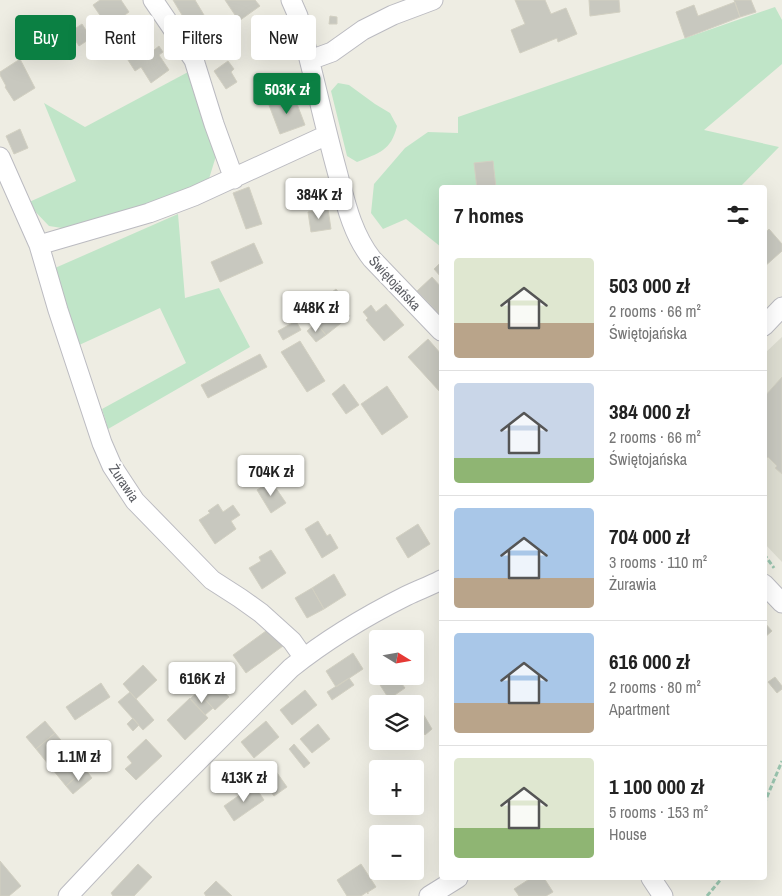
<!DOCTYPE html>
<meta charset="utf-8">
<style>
:root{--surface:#fff;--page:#f2f2f2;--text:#222;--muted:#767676;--line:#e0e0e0;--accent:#0b8043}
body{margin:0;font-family:"Archivo Narrow",sans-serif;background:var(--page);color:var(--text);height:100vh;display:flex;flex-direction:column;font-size:19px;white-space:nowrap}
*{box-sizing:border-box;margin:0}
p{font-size:16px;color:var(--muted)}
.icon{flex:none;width:28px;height:28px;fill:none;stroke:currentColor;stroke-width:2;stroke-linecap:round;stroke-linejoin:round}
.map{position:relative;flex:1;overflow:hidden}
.details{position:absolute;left:439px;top:185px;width:328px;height:695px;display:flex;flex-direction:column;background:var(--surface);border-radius:5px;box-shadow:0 5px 20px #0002}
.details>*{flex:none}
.guide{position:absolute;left:15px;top:15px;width:349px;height:45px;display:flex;gap:10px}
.needle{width:32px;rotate:101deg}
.controls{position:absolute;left:369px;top:630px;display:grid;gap:10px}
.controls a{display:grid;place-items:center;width:55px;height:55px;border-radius:5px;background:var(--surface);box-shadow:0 5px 20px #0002;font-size:25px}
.price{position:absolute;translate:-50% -42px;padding:0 11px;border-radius:5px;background:#fff;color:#222;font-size:16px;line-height:32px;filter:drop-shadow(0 1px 2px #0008)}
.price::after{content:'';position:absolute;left:50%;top:30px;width:15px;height:11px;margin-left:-8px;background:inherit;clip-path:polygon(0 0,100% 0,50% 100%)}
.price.on{background:var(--accent);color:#fff}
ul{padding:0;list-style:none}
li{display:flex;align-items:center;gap:15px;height:125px;padding:0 15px}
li+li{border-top:1px solid var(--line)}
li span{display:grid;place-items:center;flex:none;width:140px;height:100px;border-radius:5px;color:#555}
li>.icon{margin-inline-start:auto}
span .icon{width:60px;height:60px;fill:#fffc;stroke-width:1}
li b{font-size:21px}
h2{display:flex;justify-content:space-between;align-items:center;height:60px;padding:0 15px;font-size:21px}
.tag{padding:0 18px;border-radius:5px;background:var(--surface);box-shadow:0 5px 20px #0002;font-size:18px;line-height:45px}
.tag.on{background:var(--accent);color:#fff}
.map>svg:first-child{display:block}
.education{fill:#ddddd1}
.green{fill:#c0e5c8}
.building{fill:#c8c8bf;stroke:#d2d0c2}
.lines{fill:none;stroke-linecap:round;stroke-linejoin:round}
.minor-casing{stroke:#bbbbc1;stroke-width:21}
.path{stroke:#9ac5af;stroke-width:3;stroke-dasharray:5 2.5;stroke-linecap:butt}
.minor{stroke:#fff;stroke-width:19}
.labels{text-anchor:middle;stroke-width:4.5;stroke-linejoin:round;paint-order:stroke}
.street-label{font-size:14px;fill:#5b5d63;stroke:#fff}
</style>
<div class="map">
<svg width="782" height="896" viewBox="0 0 782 896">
<rect width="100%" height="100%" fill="#eeede3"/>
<path class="education" d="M782,337V562L764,543V354Z"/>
<path class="green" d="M775,7L782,20V64L704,130L779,147L740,187L441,188V247L406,219L383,229L371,213L374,184L405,148L428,132L458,133V117Z
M190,71L216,156L208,182L75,230L49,226L27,203L76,181L44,103L85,127Z
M338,83L349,85L375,104L390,113L397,126C391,151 379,153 357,162L347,156L331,91Z
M178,214L185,298L219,288L250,347L108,429L102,409L186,363L160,308L77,346L55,268Z"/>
<path class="building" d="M100,0H121L129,12L108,27L93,5Z
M173,0H195L207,20L191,30Z
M225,0H255L260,6L239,21Z
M515,0H545L551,14L566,8L577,34L558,42L557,38L520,53L511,30L525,24Z
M589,0H619L620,12L590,16Z
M734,0H751L756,12L740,17Z
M735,2L740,17L685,38L676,12L694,5L698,16Z
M330,16L337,17V24H329Z
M82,24L91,38L79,46L70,32Z
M148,41L154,50L159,46L163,52L159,55L169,70L151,83L141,67L135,71L126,57Z
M20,59L35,88L14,101L5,87L6,86L0,75V72Z
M228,61L234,69L231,72L237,82L226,89L214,71Z
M294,96L305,125L280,134L269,105Z
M20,129L28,148L14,154L6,136Z
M493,161L496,188H477L474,163Z
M249,187L262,224L246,229L233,193Z
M328,209L331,229L311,232L308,212Z
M769,229L782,244V251L764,267V234Z
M254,243L263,263L220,282L211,262Z
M441,262V277L434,269Z
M432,277L441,287V316L417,291Z
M336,289L346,302L317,324L307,312Z
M386,304L404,325L384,341L366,320L368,318L363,312L371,305L376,312Z
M341,306L350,316L326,335L317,324Z
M296,321L301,330L283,340L278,331Z
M316,323L326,335L316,342L307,331Z
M428,339L441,354V391L440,392L408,357Z
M300,341L325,381L307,392L281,352Z
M260,354L267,367L208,398L201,385Z
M782,377V474L775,468L777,466L768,457L764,461V397Z
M344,384L359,405L346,414L332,394Z
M387,386L408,417L382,435L361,404Z
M271,481L286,503L271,513L257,490Z
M218,504L223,512L233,505L240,515L231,521L236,529L215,544L199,520L210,513L208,511Z
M318,521L327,536L330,534L338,548L322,558L305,529Z
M418,524L430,544L408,558L396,538Z
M271,550L286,573L262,589L249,568L261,561L259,557Z
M334,574L346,595L324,609L312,588Z
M312,588L324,609L307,618L295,598Z
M764,622L772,631L764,638Z
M270,628L283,646L246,673L233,655Z
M353,653L363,669L336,687L326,671Z
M143,665L157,680L136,699L123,684Z
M378,675V676H414L402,684L405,688L389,699L375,677Z
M210,677L229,697L215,710L196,690Z
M775,677L782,686V689L777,693L768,682Z
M349,678L354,685L332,700L327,692Z
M101,683L110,697L75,720L66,707Z
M305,690L317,705L292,725L280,710Z
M130,692L154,720L143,730L118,702Z
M198,692L213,708L205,715L190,699Z
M190,698L208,718L185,740L167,720Z
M418,707L425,717L416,722L422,731L415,736V709Z
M425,717L432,729L425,735L416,722Z
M133,718L139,725L133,731L127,724Z
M45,721L55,733L36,749L26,737Z
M266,721L279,737L254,758L241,742Z
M318,724L330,739L312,753L300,739Z
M55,733L85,769L66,786L36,749Z
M146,739L162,756L136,780L125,769L132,763L127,757Z
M294,744L310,763L304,768L289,749Z
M85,769L92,778L73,794L66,786Z
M275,770L287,787L274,796L262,779Z
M254,785L264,800L234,821L224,806Z
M0,861L21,886L9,896H0Z
M138,864L152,877L134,896H113L111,893Z
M361,864L376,887L368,892V894L367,892L361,896H347L337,880Z
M531,878H544L553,892L546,896H519L514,889Z
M216,881L232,896H206L204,893Z"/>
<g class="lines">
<defs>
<path id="minor" d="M153,0L194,60L214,124L234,179
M291,0L298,16C312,67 323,120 337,171C345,201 352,234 372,259L441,331
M310,60L332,52L363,30L393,15L433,0
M0,157L39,245L58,310L102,443L112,466L135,501L212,580L240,598L261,613L292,641L304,658
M39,245L149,213L194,196L327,135
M764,326L782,307
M764,584L782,603
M651,878L663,896
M68,896L148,811L291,668C326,640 366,616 406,596C418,590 430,586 441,580
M429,896L458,878"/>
</defs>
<use href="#minor" class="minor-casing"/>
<path class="path" d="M764,554L774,568
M764,804L782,761
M707,896L722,878"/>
<use href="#minor" class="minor"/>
</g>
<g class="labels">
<g class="street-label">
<text transform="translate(395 283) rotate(47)" y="5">Świętojańska</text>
<text transform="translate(124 483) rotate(56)" y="5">Żurawia</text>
</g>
</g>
</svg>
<div class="controls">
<a><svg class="needle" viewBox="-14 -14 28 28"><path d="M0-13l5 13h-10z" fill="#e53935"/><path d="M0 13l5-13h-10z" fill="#767676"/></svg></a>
<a><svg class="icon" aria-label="layers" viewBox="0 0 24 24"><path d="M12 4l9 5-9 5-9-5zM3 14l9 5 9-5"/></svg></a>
<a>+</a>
<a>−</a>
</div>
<b class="price on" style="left:287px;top:115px">503K zł</b>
<b class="price" style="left:319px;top:220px">384K zł</b>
<b class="price" style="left:316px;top:333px">448K zł</b>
<b class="price" style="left:271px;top:497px">704K zł</b>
<b class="price" style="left:202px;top:704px">616K zł</b>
<b class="price" style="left:79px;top:782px">1.1M zł</b>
<b class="price" style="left:244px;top:803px">413K zł</b>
<div class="guide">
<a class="tag on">Buy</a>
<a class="tag">Rent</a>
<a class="tag">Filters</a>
<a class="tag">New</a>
</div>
<section class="details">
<h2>7 homes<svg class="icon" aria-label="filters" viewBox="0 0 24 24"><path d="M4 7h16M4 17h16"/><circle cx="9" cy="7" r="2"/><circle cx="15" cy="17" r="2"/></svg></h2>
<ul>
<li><span style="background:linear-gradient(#dfe7d0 65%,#b9a48a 0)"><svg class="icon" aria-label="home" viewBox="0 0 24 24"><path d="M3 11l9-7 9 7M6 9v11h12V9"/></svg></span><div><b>503 000 zł</b><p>2 rooms · 66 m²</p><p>Świętojańska</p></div></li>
<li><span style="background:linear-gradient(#c9d6e8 75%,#8fb573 0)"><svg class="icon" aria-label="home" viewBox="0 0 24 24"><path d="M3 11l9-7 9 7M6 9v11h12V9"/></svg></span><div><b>384 000 zł</b><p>2 rooms · 66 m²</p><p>Świętojańska</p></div></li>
<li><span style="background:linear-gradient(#a9c7e8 70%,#b9a48a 0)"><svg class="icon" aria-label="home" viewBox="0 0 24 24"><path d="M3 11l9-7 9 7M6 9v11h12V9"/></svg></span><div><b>704 000 zł</b><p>3 rooms · 110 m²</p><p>Żurawia</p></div></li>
<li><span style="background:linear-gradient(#a9c7e8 70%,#b9a48a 0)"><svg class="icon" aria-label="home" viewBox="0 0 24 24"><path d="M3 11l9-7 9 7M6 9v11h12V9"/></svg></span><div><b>616 000 zł</b><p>2 rooms · 80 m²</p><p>Apartment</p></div></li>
<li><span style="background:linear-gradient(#dfe7d0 70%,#8fb573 0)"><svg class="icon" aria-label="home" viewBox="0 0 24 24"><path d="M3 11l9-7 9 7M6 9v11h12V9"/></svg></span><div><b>1 100 000 zł</b><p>5 rooms · 153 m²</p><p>House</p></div></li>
</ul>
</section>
</div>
